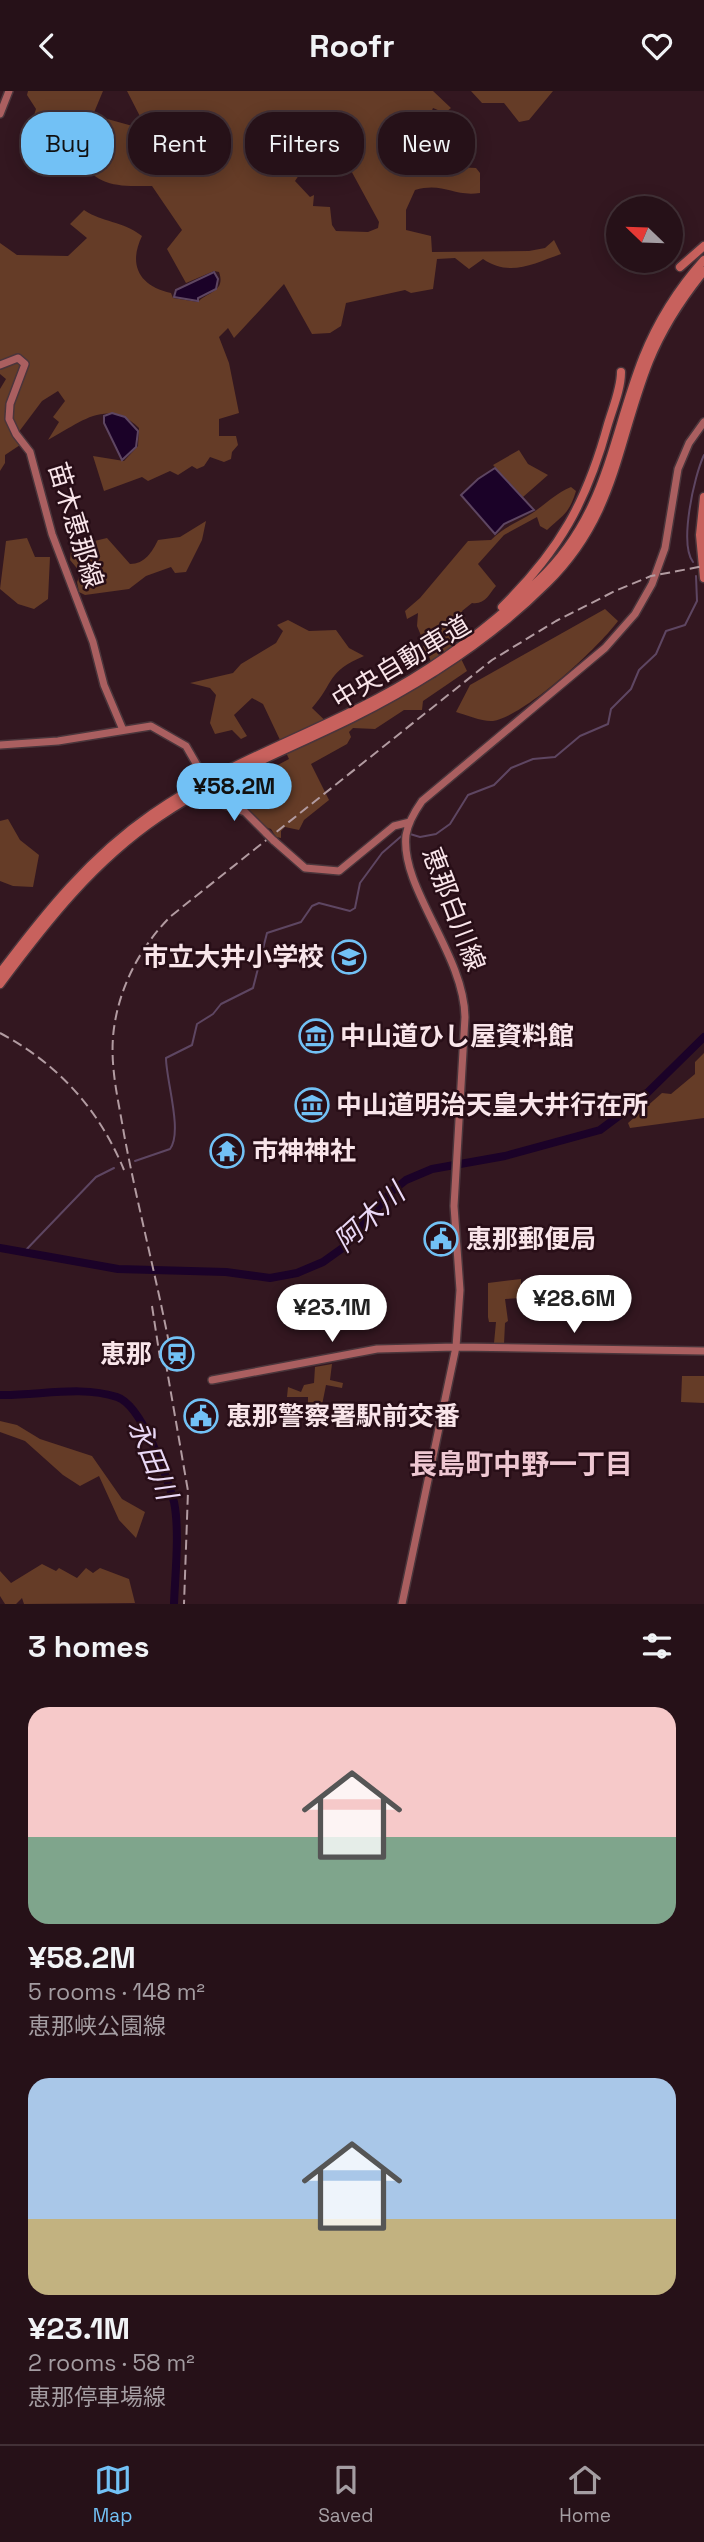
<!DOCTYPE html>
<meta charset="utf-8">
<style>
:root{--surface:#261118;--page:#321f25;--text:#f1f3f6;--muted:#a49da2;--line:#423137;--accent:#72c1f5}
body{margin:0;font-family:"Space Grotesk","Noto Sans JP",sans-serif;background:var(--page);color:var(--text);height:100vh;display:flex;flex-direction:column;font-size:26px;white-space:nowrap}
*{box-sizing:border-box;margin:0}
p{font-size:23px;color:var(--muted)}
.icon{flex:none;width:38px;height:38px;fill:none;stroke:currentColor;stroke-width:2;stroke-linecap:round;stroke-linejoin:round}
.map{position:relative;height:1513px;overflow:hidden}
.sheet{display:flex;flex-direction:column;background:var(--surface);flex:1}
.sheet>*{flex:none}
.banner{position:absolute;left:21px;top:21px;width:663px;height:63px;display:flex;gap:14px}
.needle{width:46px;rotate:293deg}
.controls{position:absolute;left:606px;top:105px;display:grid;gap:14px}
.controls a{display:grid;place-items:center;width:77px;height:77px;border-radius:50%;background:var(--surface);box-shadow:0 4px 18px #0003,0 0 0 2px var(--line);font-size:35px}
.price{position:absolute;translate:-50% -60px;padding:0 16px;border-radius:24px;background:#fff;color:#222;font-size:23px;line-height:46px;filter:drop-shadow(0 2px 4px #0008)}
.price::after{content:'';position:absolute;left:50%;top:42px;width:21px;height:16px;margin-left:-10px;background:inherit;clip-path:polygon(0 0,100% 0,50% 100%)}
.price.on{background:var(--accent);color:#111}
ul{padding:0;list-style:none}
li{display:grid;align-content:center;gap:14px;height:371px;padding:0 28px}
li span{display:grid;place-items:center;height:217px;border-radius:21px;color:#555}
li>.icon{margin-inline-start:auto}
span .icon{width:126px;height:126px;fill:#fffc;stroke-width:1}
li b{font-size:30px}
h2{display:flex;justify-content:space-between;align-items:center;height:84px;padding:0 28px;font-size:30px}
.chip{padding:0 24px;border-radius:28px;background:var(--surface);box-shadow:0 4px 18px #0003,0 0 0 2px var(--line);font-size:24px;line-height:63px}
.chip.on{background:var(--accent);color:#111}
header{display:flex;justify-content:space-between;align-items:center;height:91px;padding:0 28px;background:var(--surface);font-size:32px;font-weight:700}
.tabs{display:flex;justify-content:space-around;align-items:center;height:98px;border-top:2px solid var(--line);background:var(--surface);font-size:19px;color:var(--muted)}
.tabs a{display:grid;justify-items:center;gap:4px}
.tabs .on{color:var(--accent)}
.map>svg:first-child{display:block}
.green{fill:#653c27;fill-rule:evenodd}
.water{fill:#1b0228;stroke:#5e4662;stroke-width:2}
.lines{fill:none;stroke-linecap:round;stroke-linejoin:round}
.stream{stroke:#5e4662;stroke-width:2}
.river{stroke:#1b0228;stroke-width:8}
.major-casing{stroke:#4a353b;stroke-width:10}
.highway-casing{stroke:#4a353b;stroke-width:11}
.major{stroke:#aa5f60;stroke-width:7}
.highway{stroke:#c8615d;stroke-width:8}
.rail{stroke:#b29ba1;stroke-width:2;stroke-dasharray:10 5;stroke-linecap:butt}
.major-bridge-casing{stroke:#4a353b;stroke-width:10;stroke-linecap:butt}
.major-bridge{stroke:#aa5f60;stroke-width:7}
.labels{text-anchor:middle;stroke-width:5;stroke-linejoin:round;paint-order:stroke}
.street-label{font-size:26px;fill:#f9e5ea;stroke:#280e17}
.poi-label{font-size:26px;font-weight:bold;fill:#f9e5ea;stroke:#280e17;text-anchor:start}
.water-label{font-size:28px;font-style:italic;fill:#ead9f6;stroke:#280e17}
.neighbourhood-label{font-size:28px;font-weight:bold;fill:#eec7d2;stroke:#280e17}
</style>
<header><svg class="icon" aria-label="back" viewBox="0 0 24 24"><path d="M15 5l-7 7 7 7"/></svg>Roofr<svg class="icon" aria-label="heart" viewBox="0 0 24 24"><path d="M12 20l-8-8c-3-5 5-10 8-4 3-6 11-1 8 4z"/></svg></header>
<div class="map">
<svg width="704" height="1513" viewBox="0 0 704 1513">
<rect width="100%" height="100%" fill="#331720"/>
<path class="green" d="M28,0H103L93,24L147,39L127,0H433L451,17L445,22L433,17L429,27L446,46L438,66L456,76L476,77L480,82V102C453,106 444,91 415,99L406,119V139L431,145L432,161L529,160L545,157L554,149L561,163C533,173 509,186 483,168L469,178L455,167L437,168L433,198L411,202L405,199L346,212L341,235L330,242L312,243L284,193L234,247L228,237L219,246L229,272L239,322L219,328V345H236L238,354L232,361L231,368L224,371L210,366L204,375L197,378L192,375L178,384L170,380L148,390L142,386L104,400L93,365L124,370L138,355L139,337C107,306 80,332 48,349L59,331L53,326L65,310L58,300L42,310L15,346L20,354L5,364V372L0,380V298L6,288L0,283V152L17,164L68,165L87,147L70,133L84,119C103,132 121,129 142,145C128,174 139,195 171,202L173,207L198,211C207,201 226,201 219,181L214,180L186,192L167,158L182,139L152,95C127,95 94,98 84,69H78L64,84L62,70L24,56L36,18L27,4ZM288,45L348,74L379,131L378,137L368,141L336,140L332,134L330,116L313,115L314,104L310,106L295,90L299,84L288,80L278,64L282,58L280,51Z
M471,0H553L529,29L519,31L504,12H482Z
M519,359L528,373L548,384L523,406L493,374Z
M571,396L576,400C569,423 563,424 547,439L540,435L537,426L504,444L478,473L496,495C489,503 485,514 472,512L462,520L468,534L450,545L467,580L423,610L422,619H404L375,638L353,637L349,641L351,646L347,653L311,673L329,709L304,729L299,739L285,736L281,740V747L276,746L271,738L262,735L240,715L244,692L289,668L263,613L252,607L234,624L247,645L241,648L232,639L215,643L210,632L216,604L210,597L190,592L233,582L241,573L276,552L283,540L277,534L288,529L309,540L336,539L349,557L364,565C326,581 335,591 312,617L335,639L436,586L428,562L412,569L410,565L425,554L417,535L418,522L407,528L405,520L420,507L468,450L491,449C507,433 521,431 538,418C549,410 557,402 571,396Z
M206,430L202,449L186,481L175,482L171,476L146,485L129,498L85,504L79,501L77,491L81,482L70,469L71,460L82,453L107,447L130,473C145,473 152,461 158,449L180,446Z
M27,447L35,466H50L48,508L34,518L18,513L0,498L6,450Z
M605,518L618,530C599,556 525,625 493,630C483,631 466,624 456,621L470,594Z
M8,728L20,749L39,764L33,796L13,795L0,790V730Z
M704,962V1027L630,1037L628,1032L662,1002L671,1003L695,983V971Z
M521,1188V1207L505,1208L508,1230L505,1232L504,1253L494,1252L496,1231H489L488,1226V1192Z
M332,1273L330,1289L343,1292L342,1297L326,1294L321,1319L308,1318V1306H287L288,1296L301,1301L304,1294L314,1292L315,1276Z
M682,1285H704V1312L681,1311Z
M0,1330L17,1334L40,1348L92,1365L122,1408L145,1421L136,1447L119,1429L99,1385L80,1395L63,1384L25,1350L0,1341Z
M42,1473L56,1480L59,1477L77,1487L86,1477L93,1482L100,1477L129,1488L135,1512L24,1513L22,1507L16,1513H5L0,1505V1480L11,1492Z"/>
<path class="water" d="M214,181L218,188L216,198L198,207V210L174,206L176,199Z
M112,322L125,326L138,340L136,356L122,369L104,332V325Z
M495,377L534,419L504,433L495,443L461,404L478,388Z"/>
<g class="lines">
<path class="stream" d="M693,471C679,453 694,385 704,364
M410,743L420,746L436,743L450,733L468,704L494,694L511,677L533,668L555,666L580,645L608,633L611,618L631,598L639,579L656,563L666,540L685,534L697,510L696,485
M135,1070L170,1058C183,1041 166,989 166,967L192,954L197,933L213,923L221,913L253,897L267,842L301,831L312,815L319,812L350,820L355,817L360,792L382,762L405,742
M23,1162L96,1086L114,1077"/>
<path class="river" d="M0,1157L118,1178L226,1181L270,1187L297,1182L323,1171L344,1156L391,1101L406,1089L432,1078L505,1065L600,1039L640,1009L704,946
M0,1304C37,1305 81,1294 117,1306C142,1314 167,1386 174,1411C180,1440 175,1484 174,1513"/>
<defs>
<path id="major" d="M0,23L9,0
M0,274L18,267L25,273L10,313L9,328L16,343L30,361L52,443L93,551L104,594L123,639
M0,654L58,650L151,635L186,655L201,681
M212,703L222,713L245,721L267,743
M273,749L305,777L339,780L394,735L410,731
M212,1289L377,1258L456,1256L704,1260
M402,1513L456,1256L460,1199L454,1115L465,926C464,863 400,797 406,744C408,732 415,720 422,710L605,557L635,523L652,493L665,457L678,378L689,352L704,331"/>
<path id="highway" d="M680,176L704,155
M704,406L700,444L704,487
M502,516C560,459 587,410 608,333C613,316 621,298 621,281
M0,882C45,822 90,766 152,723C222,674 303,647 378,607C437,576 491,535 539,489C607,424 611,349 643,267C657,232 678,198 704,169
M0,893C47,830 93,771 159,726C219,685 287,659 352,627C422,592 491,548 547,492C616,424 616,353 649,270C663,236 682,207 704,180"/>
</defs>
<use href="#major" class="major-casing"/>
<use href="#highway" class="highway-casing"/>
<use href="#major" class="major"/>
<use href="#highway" class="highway"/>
<path class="rail" d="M0,942C58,973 99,1018 124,1079
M152,1215L160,1267
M163,1256L188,1400L184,1513
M172,1268C158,1192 138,1118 124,1043C118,1007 109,973 114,937C120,894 141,855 171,825L492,569L556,530L615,500L651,485L704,475"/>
<defs>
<path id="major-bridge" d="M201,681L212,703
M267,743L273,749"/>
</defs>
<use href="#major-bridge" class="major-bridge-casing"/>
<use href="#major-bridge" class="major-bridge"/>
</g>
<defs>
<symbol id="school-ring" viewBox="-11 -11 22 22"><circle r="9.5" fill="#280e17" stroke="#72c1f5" stroke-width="1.5"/><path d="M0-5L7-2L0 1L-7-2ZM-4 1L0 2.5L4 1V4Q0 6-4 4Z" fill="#72c1f5"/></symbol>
<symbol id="museum-ring" viewBox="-11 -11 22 22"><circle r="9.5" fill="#280e17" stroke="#72c1f5" stroke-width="1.5"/><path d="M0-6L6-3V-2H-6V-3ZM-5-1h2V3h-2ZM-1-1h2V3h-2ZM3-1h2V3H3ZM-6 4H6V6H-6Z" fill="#72c1f5"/></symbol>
<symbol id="temple-ring" viewBox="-11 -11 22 22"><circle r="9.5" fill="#280e17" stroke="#72c1f5" stroke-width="1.5"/><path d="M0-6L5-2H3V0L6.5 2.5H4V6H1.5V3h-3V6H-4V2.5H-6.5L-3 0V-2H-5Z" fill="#72c1f5"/></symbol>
<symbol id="civic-ring" viewBox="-11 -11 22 22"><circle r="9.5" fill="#280e17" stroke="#72c1f5" stroke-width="1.5"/><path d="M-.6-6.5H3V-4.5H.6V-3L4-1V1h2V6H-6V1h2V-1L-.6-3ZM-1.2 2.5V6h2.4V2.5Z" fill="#72c1f5"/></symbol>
<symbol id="station-ring" viewBox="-11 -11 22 22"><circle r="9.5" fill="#280e17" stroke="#72c1f5" stroke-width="1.5"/><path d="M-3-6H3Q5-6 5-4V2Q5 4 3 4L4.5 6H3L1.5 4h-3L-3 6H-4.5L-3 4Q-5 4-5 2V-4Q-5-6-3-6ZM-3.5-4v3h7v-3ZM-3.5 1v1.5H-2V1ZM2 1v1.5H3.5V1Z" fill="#72c1f5"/></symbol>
</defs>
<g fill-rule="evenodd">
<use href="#school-ring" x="330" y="847" width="38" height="38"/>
<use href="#museum-ring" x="297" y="926" width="38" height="38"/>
<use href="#museum-ring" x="293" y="995" width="38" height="38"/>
<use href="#temple-ring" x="208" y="1041" width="38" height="38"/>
<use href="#civic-ring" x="422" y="1129" width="38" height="38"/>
<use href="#station-ring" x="158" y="1244" width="38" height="38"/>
<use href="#civic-ring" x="182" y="1306" width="38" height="38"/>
</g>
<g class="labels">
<g class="street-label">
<text transform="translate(76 434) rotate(73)" y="9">苗木恵那線</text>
<text transform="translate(401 571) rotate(-31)" y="9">中央自動車道</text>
<text transform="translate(454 818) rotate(69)" y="9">恵那白川線</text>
</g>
<g class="poi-label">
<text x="324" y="875" text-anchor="end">市立大井小学校</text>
<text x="340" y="954">中山道ひし屋資料館</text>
<text x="336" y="1023">中山道明治天皇大井行在所</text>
<text x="252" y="1069">市神神社</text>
<text x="466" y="1157">恵那郵便局</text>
<text x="152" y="1272" text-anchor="end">恵那</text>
<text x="226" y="1334">恵那警察署駅前交番</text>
</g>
<g class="water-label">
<text transform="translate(369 1126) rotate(-43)" y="10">阿木川</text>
<text transform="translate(153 1368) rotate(68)" y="10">永田川</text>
</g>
<g class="neighbourhood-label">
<text x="521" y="1383">長島町中野一丁目</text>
</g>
</g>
</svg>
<div class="controls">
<a><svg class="needle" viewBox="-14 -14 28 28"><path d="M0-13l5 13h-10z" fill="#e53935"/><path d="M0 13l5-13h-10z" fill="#a49da2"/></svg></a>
</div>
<b class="price on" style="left:234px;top:732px">¥58.2M</b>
<b class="price" style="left:574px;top:1244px">¥28.6M</b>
<b class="price" style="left:332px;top:1253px">¥23.1M</b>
<div class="banner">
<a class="chip on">Buy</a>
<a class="chip">Rent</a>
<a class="chip">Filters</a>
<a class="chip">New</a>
</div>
</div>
<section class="sheet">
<h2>3 homes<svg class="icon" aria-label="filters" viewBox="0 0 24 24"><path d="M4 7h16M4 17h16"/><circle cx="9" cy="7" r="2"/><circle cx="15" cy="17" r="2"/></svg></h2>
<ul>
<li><span style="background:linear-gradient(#f6c9c9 60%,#7fa58c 0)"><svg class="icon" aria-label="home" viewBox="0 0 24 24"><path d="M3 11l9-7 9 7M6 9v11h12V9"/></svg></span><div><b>¥58.2M</b><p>5 rooms · 148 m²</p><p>恵那峡公園線</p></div></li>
<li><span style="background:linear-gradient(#a9c7e8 65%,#c2b280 0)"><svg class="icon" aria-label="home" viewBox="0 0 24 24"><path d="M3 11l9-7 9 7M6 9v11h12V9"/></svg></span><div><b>¥23.1M</b><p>2 rooms · 58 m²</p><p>恵那停車場線</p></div></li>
</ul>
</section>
<nav class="tabs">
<a class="on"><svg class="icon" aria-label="map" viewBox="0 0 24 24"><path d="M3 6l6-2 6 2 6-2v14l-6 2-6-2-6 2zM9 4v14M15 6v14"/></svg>Map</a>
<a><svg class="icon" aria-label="saved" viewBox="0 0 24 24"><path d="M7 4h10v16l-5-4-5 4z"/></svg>Saved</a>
<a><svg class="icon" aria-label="home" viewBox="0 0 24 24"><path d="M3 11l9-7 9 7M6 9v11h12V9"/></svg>Home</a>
</nav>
